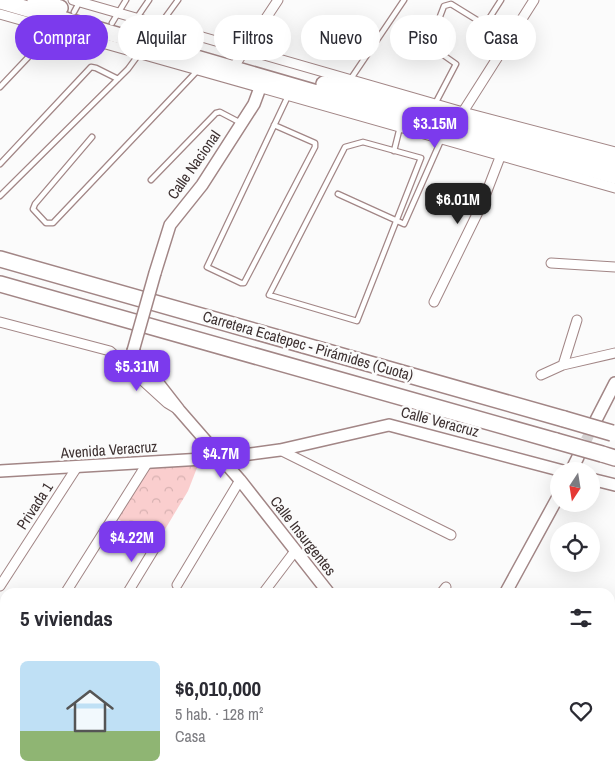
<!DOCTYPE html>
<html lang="es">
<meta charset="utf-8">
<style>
:root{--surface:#fff;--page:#f7f7f7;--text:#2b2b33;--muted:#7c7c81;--line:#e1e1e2;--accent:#7c3aed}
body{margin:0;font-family:"Archivo Narrow",sans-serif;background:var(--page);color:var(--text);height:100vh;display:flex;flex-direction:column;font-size:19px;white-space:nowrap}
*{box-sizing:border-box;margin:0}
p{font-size:16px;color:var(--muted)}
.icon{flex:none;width:28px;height:28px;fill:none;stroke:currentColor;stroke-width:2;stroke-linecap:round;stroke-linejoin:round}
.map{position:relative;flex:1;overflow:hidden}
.sheet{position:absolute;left:0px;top:588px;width:615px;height:196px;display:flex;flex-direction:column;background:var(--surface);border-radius:15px 15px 0 0;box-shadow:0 5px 20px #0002}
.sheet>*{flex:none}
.hud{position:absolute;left:15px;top:15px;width:585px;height:45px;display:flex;gap:10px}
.needle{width:32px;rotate:192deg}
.fabs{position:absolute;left:550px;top:462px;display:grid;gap:10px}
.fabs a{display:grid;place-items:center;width:50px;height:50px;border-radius:50%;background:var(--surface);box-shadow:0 5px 20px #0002;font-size:25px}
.price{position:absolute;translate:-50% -42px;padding:0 11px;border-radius:10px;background:var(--accent);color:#fff;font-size:16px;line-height:32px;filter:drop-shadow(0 1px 2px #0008)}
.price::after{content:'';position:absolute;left:50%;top:30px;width:15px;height:11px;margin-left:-8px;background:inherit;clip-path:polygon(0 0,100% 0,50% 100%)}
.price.selected{background:#222;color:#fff}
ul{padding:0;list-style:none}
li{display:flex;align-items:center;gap:15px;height:125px;padding:0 20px}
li+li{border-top:1px solid var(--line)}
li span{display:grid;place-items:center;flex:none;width:140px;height:100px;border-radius:8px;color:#555}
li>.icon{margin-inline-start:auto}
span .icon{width:60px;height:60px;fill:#fffc;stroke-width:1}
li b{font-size:21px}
h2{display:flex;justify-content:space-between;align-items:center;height:60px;padding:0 20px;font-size:21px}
.tag{padding:0 18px;border-radius:22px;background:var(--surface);box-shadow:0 5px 20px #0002;font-size:18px;line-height:45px}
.tag.selected{background:var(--accent);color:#fff}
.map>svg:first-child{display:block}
.park{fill:url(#park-crowns)}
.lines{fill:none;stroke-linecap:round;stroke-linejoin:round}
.secondary-tunnel{stroke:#d5d2d2;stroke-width:11;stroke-dasharray:11 5.5;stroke-linecap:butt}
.lane-casing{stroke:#a28686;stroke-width:7}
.street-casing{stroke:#a28686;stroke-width:11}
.secondary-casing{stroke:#a28686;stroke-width:14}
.highway-casing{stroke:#a28686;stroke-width:18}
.lane{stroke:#fff;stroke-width:4.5}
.street{stroke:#fff;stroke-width:9}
.secondary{stroke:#fff;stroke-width:11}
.highway{stroke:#fff;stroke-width:15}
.secondary-bridge-casing{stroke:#a28686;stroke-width:14;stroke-linecap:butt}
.highway-bridge-casing{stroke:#a28686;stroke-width:18;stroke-linecap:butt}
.secondary-bridge{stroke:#fff;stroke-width:11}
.highway-bridge{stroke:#fff;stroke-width:15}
.labels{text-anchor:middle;stroke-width:5;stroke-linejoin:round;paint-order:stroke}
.street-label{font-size:15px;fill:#3c3030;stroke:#fbfbfb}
</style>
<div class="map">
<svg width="615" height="783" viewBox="0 0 615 783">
<defs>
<pattern id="park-crowns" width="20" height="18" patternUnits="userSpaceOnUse" patternTransform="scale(1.25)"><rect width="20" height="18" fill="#facece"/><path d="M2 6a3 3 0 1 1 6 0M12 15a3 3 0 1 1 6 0" fill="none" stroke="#d7b1b1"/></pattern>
</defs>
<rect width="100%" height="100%" fill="#fbfbfb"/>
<path class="park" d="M200,460L188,491L158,541L114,517L149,463Z"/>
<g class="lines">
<path class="secondary-tunnel" d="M579,455L596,420"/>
<defs>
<path id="lane" d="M74,12L80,1
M136,19L149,0
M112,23L126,0
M148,41L178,0
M350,80L404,0
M0,87L54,30
M435,104L456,64L429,45L444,6L451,4L485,25L501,0
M274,125L315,143V147L244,283H241L207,267L288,96
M92,137L35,204L33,209L46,223H53L198,70
M363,142L421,158L357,321L269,295L345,147Z
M394,151L400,127
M0,164L91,67L96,68L118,79
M151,180L216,113L220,112L241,123
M338,194L404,224L442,138
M0,196L128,69L139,54"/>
<path id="street" d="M73,0L463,112L615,152
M0,14L615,188
M233,68L278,0
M461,115L534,0
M551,263L615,267
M434,302L482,204L502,152
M0,322L110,351L167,403L177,409
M563,365L577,320
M541,375L563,365L615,353
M280,450L451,535
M177,585L240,480
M0,586L77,467
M66,592L148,462
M128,592L156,546
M264,592L295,551
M442,592L446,587
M0,695L5,687
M287,779L294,783
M123,783L127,779
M494,783L497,779"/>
<path id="secondary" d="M155,273L170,225L202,185L254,104L264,77
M133,351L179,410L240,480L328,592
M596,420L615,383
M0,471L220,458L280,450L389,425L563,471
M571,471L578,457
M591,479L615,485
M506,592L559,495
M472,779L475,783
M400,783L402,779"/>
<path id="highway" d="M35,0L60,8
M0,1L403,118L615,176
M324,84L615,163
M0,259L564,419
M0,284L556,441
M602,454L615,458"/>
</defs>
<use href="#lane" class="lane-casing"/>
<use href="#street" class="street-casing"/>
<use href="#secondary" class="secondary-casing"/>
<use href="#highway" class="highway-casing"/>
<use href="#lane" class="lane"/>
<use href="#street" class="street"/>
<use href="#secondary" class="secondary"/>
<use href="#highway" class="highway"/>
<defs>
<path id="secondary-bridge" d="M133,351L155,273"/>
<path id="highway-bridge" d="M564,419L612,433
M556,441L602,454"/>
</defs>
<use href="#secondary-bridge" class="secondary-bridge-casing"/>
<use href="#highway-bridge" class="highway-bridge-casing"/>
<use href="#secondary-bridge" class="secondary-bridge"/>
<use href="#highway-bridge" class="highway-bridge"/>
</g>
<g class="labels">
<g class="street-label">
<text transform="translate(194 165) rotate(-55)" y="5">Calle Nacional</text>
<text transform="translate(308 346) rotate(16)" y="5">Carretera Ecatepec - Pirámides (Cuota)</text>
<text transform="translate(440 422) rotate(15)" y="5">Calle Veracruz</text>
<text transform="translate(109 450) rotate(-4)" y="5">Avenida Veracruz</text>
<text transform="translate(35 506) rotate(-57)" y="5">Privada 1</text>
<text transform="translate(303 536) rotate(52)" y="5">Calle Insurgentes</text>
</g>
</g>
</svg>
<div class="fabs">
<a><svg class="needle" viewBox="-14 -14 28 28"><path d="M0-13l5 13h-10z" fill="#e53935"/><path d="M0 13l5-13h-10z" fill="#7c7c81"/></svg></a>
<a><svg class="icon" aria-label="locate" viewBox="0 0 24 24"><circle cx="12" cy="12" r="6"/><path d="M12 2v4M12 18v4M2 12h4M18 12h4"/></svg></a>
</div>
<b class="price" style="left:435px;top:149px">$3.15M</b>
<b class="price selected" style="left:458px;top:225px">$6.01M</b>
<b class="price" style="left:137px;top:392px">$5.31M</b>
<b class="price" style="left:221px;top:479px">$4.7M</b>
<b class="price" style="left:132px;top:563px">$4.22M</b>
<div class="hud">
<a class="tag selected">Comprar</a>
<a class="tag">Alquilar</a>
<a class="tag">Filtros</a>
<a class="tag">Nuevo</a>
<a class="tag">Piso</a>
<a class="tag">Casa</a>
</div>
<section class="sheet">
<h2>5 viviendas<svg class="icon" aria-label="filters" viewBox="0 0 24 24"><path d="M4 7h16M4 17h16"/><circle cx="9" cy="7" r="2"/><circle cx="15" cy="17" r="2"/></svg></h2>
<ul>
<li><span style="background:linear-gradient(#bfe0f5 70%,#8fb573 0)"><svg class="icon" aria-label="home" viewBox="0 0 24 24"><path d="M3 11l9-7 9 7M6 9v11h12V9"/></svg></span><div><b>$6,010,000</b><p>5 hab. · 128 m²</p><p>Casa</p></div><svg class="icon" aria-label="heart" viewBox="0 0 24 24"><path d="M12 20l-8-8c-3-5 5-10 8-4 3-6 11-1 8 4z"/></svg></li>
</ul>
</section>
</div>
